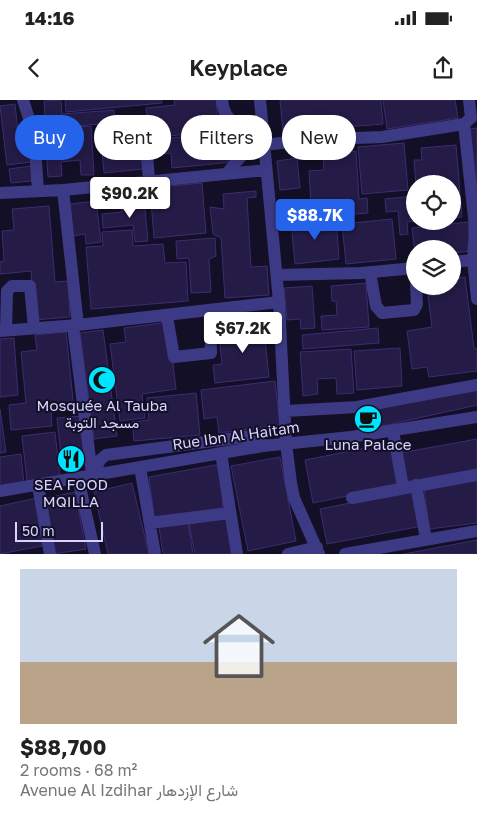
<!DOCTYPE html>
<meta charset="utf-8">
<style>
:root{--surface:#fff;--page:#f2f2f2;--text:#222;--muted:#767676;--accent:#2563eb}
body{margin:0;font-family:"Golos Text",Vazirmatn,sans-serif;background:var(--page);color:var(--text);height:100vh;display:flex;flex-direction:column;font-size:19px;white-space:nowrap}
*{box-sizing:border-box;margin:0}
p{font-size:16px;color:var(--muted)}
.icon{flex:none;width:28px;height:28px;fill:none;stroke:currentColor;stroke-width:2;stroke-linecap:round;stroke-linejoin:round}
.map{position:relative;height:454px;overflow:hidden}
.details{display:flex;flex-direction:column;background:var(--surface);flex:1}
.details>*{flex:none}
.guide{position:absolute;left:15px;top:15px;width:448px;height:45px;display:flex;gap:10px}
.controls{position:absolute;left:406px;top:75px;display:grid;gap:10px}
.controls a{display:grid;place-items:center;width:55px;height:55px;border-radius:50%;background:var(--surface);box-shadow:0 2px 12px #0003;font-size:25px}
.scale{position:absolute;left:15px;bottom:12px;width:88px;box-sizing:border-box;padding-left:5px;border:2px solid #d9d4ff;border-top:0;font-size:14px;line-height:18px;white-space:nowrap;color:#d9d4ff;-webkit-text-stroke:4px #130f26;paint-order:stroke}
.price{position:absolute;translate:-50% -42px;padding:0 11px;border-radius:5px;background:#fff;color:#222;font-size:16px;line-height:32px;filter:drop-shadow(0 1px 2px #0008)}
.price::after{content:'';position:absolute;left:50%;top:30px;width:15px;height:11px;margin-left:-8px;background:inherit;clip-path:polygon(0 0,100% 0,50% 100%)}
.price.active{background:var(--accent);color:#fff}
ul{padding:0;list-style:none}
li{display:grid;align-content:center;gap:10px;height:265px;padding:0 20px}
li span{display:grid;place-items:center;height:155px;border-radius:0px;color:#555}
li>.icon{margin-inline-start:auto}
span .icon{width:90px;height:90px;fill:#fffc;stroke-width:1}
li b{font-size:21px}
.chip{padding:0 18px;border-radius:22px;background:var(--surface);box-shadow:0 2px 12px #0003;font-size:18px;line-height:45px}
.chip.active{background:var(--accent);color:#fff}
.status{display:flex;justify-content:space-between;align-items:center;height:35px;padding:0 25px;background:var(--surface);direction:ltr}
.status svg{height:14px;fill:currentColor}
header{display:flex;justify-content:space-between;align-items:center;height:65px;padding:0 20px;background:var(--surface);font-size:22px;font-weight:600}
.map>svg:first-child{display:block}
.building{fill:#241b47;stroke:#3b2d73}
.lines{fill:none;stroke-linecap:round;stroke-linejoin:round}
.minor{stroke:#3d3a85;stroke-width:12}
.labels{text-anchor:middle;stroke-width:4;stroke-linejoin:round;paint-order:stroke}
.poi-label{font-size:15px;fill:#d9d4ff;stroke:#130f26}
.street-label{font-size:15px;fill:#d9d4ff;stroke:#130f26}
</style>
<div class="status"><b>14:16</b><svg viewBox="0 0 49 12"><path d="M0 12V9h3v3zM5 12V6h3v6zM10 12V3h3v9zM15 12V0h3v12zM26 1h20v11H26zM47 4h2v5h-2z"/></svg></div>
<header><svg class="icon" aria-label="back" viewBox="0 0 24 24"><path d="M15 5l-7 7 7 7"/></svg>Keyplace<svg class="icon" aria-label="share" viewBox="0 0 24 24"><path d="M12 15V3M7 8l5-5 5 5M5 13v7h14v-7"/></svg></header>
<div class="map">
<svg width="477" height="454" viewBox="0 0 477 454">
<rect width="100%" height="100%" fill="#130f26"/>
<path class="building" d="M61,0L62,14L114,10L115,23L46,28L44,1Z
M65,0H162V3L66,12Z
M174,0H216L219,31L158,37L156,23L148,24L146,8L175,5Z
M280,0H381L383,24L283,32Z
M383,0H455L458,18L387,29Z
M15,4L20,50L29,49L31,62L7,65L0,6Z
M91,26L94,75H81L80,60L61,62L62,76L48,77L45,30Z
M477,28V88L470,29Z
M229,32L232,62L172,68L171,53L153,55L152,40Z
M404,43L408,90L362,94L358,47Z
M456,45L462,117L452,118V84H416L414,60H422L421,48Z
M141,47L143,69L104,73L102,51Z
M356,51L359,99L367,98L368,113L291,119L290,106L311,105L309,71L324,70L323,54Z
M297,58L300,88L280,90L277,61Z
M31,66L32,81L11,83L9,69Z
M202,83L206,133L154,138L150,88Z
M256,91V97L247,98L251,167L267,166L269,195L225,198L221,138L213,134L210,107L224,109L223,94Z
M415,96V121L407,122L408,134L400,135L398,111L386,112L385,99Z
M144,99L148,141L135,142L133,125L103,128L102,114L122,112L120,102Z
M96,101L101,142L86,144L85,134L73,136L70,104Z
M49,106L55,182L68,181L70,217L34,220L31,171L0,174V162L4,161L2,131L14,130L12,109Z
M336,118L339,159L295,164L291,122Z
M392,119L396,159L346,164L342,124Z
M468,122L471,151L452,153V149H415V154L412,128Z
M132,130L133,146L163,144L165,163L186,162L188,201L91,209L86,147L103,146L102,132Z
M215,138L216,156L209,159L211,192L191,193L189,158L177,159L176,141Z
M465,177L474,248L477,249V271L429,277L427,267L412,269L407,231L432,227L428,196L441,194L440,186H452V179Z
M366,183L369,227L322,230L321,216L337,215L336,201H332L331,186Z
M312,186L315,228L301,229L300,219L287,220L284,188Z
M263,219L269,277L215,283L213,265L222,264L219,236L235,234L233,223Z
M168,222L176,289L142,294L145,318L120,321L110,244L126,242L124,228Z
M378,228L379,243L303,249L302,235Z
M103,230L117,336L94,339L80,233Z
M66,232L74,309L51,311L52,326L11,330L9,305L26,303L21,252L37,250L35,235Z
M14,238L18,295L0,297V239Z
M400,248L402,286L357,290L354,251Z
M351,249L354,293L337,294L336,278L317,279L318,294L303,296L300,252Z
M275,281L280,325L219,333L217,317L204,319L201,290Z
M477,287V305L369,329L365,312Z
M196,293L200,335L134,341L132,322L149,320L147,298Z
M0,309L6,352L0,353Z
M82,316L87,363L62,365L57,318Z
M55,332L60,378L27,381L22,336Z
M477,339V369L405,382L400,353Z
M391,343L400,385L313,403L305,360Z
M21,354L24,384L0,387V357Z
M280,357L296,441L248,451L231,366Z
M221,364L223,408L154,417L149,377Z
M477,380V423L429,429L424,387Z
M132,383L149,454H108L94,392Z
M415,390L422,426L327,444L320,409Z
M75,392L86,449L53,454L42,399Z
M37,398L47,445L0,454V406Z
M228,417L235,454H195L189,424Z
M188,422L193,454H163L159,427Z
M477,440V454H404Z"/>
<g class="lines">
<path class="minor" d="M23,0L34,34L38,90
M222,0C224,23 241,30 263,27
M260,0L279,202L286,343L291,383L294,398L319,454
M469,0L471,18L464,24L475,127L473,160L477,199
M128,30L145,29L149,80
M264,45L306,40L382,37L464,24
M228,72L263,30
M63,90L78,225
M0,93L63,90L266,70
M452,162L473,160
M370,172L376,206L382,213L414,210L417,204L416,186
M277,175L361,173L415,168
M167,216L174,257L211,253L210,211
M73,226L92,374
M6,230L7,191L12,186H30L34,228
M0,231L78,225L279,202
M286,311L357,307L477,285
M393,331L403,387
M221,353L237,454
M140,367L155,454
M92,376L100,360L106,355L251,336L259,338L263,346
M78,378L95,454
M416,385L426,439
M38,386L50,454
M0,391L263,346L351,337L477,317
M352,398L477,375
M150,423L230,413
M288,454L317,447
M345,454L477,431"/>
</g>
<defs>
<symbol id="mosque-disc" viewBox="-11 -11 22 22"><circle r="9.5" fill="#00e5ff" stroke="#130f26"/><path d="M3.5-4.9A6 6 0 1 0 3.5 4.9A5 5 0 1 1 3.5-4.9Z" fill="#111"/></symbol>
<symbol id="cafe-disc" viewBox="-11 -11 22 22"><circle r="9.5" fill="#00e5ff" stroke="#130f26"/><path d="M-5.5-4.5H6V0H3Q3 3.5 0 3.5H-2.5Q-5.5 3.5-5.5 0ZM3-3.2v2h1.7v-2ZM-6 4.5H4V6H-6Z" fill="#111"/></symbol>
<symbol id="restaurant-disc" viewBox="-11 -11 22 22"><circle r="9.5" fill="#00e5ff" stroke="#130f26"/><path d="M-5-6h1v4h1v-4h1v4h1v-4h1v5L-1.5 .5V6h-2V.5L-5-1ZM5-6V6H3V1.5H1.5Q1.5-4 5-6Z" fill="#111"/></symbol>
</defs>
<g fill-rule="evenodd">
<use href="#mosque-disc" x="86" y="264" width="32" height="32"/>
<use href="#cafe-disc" x="352" y="303" width="32" height="32"/>
<use href="#restaurant-disc" x="55" y="343" width="32" height="32"/>
</g>
<g class="labels">
<g class="poi-label">
<text x="102" y="311">Mosquée Al Tauba<tspan x="102" dy="17">مسجد التوبة</tspan></text>
<text x="368" y="350">Luna Palace</text>
<text x="71" y="390">SEA FOOD<tspan x="71" dy="17">MQILLA</tspan></text>
</g>
<g class="street-label">
<text transform="translate(236 336) rotate(-8)" y="5">Rue Ibn Al Haitam</text>
</g>
</g>
</svg>
<div class="controls">
<a><svg class="icon" aria-label="locate" viewBox="0 0 24 24"><circle cx="12" cy="12" r="6"/><path d="M12 2v4M12 18v4M2 12h4M18 12h4"/></svg></a>
<a><svg class="icon" aria-label="layers" viewBox="0 0 24 24"><path d="M12 4l9 5-9 5-9-5zM3 14l9 5 9-5"/></svg></a>
</div>
<div class="scale">50 m</div>
<b class="price" style="left:130px;top:119px">$90.2K</b>
<b class="price active" style="left:315px;top:141px">$88.7K</b>
<b class="price" style="left:243px;top:254px">$67.2K</b>
<div class="guide">
<a class="chip active">Buy</a>
<a class="chip">Rent</a>
<a class="chip">Filters</a>
<a class="chip">New</a>
</div>
</div>
<section class="details">
<ul>
<li><span style="background:linear-gradient(#c9d6e8 60%,#b9a48a 0)"><svg class="icon" aria-label="home" viewBox="0 0 24 24"><path d="M3 11l9-7 9 7M6 9v11h12V9"/></svg></span><div><b>$88,700</b><p>2 rooms · 68 m²</p><p>Avenue Al Izdihar شارع الإزدهار</p></div></li>
</ul>
</section>
